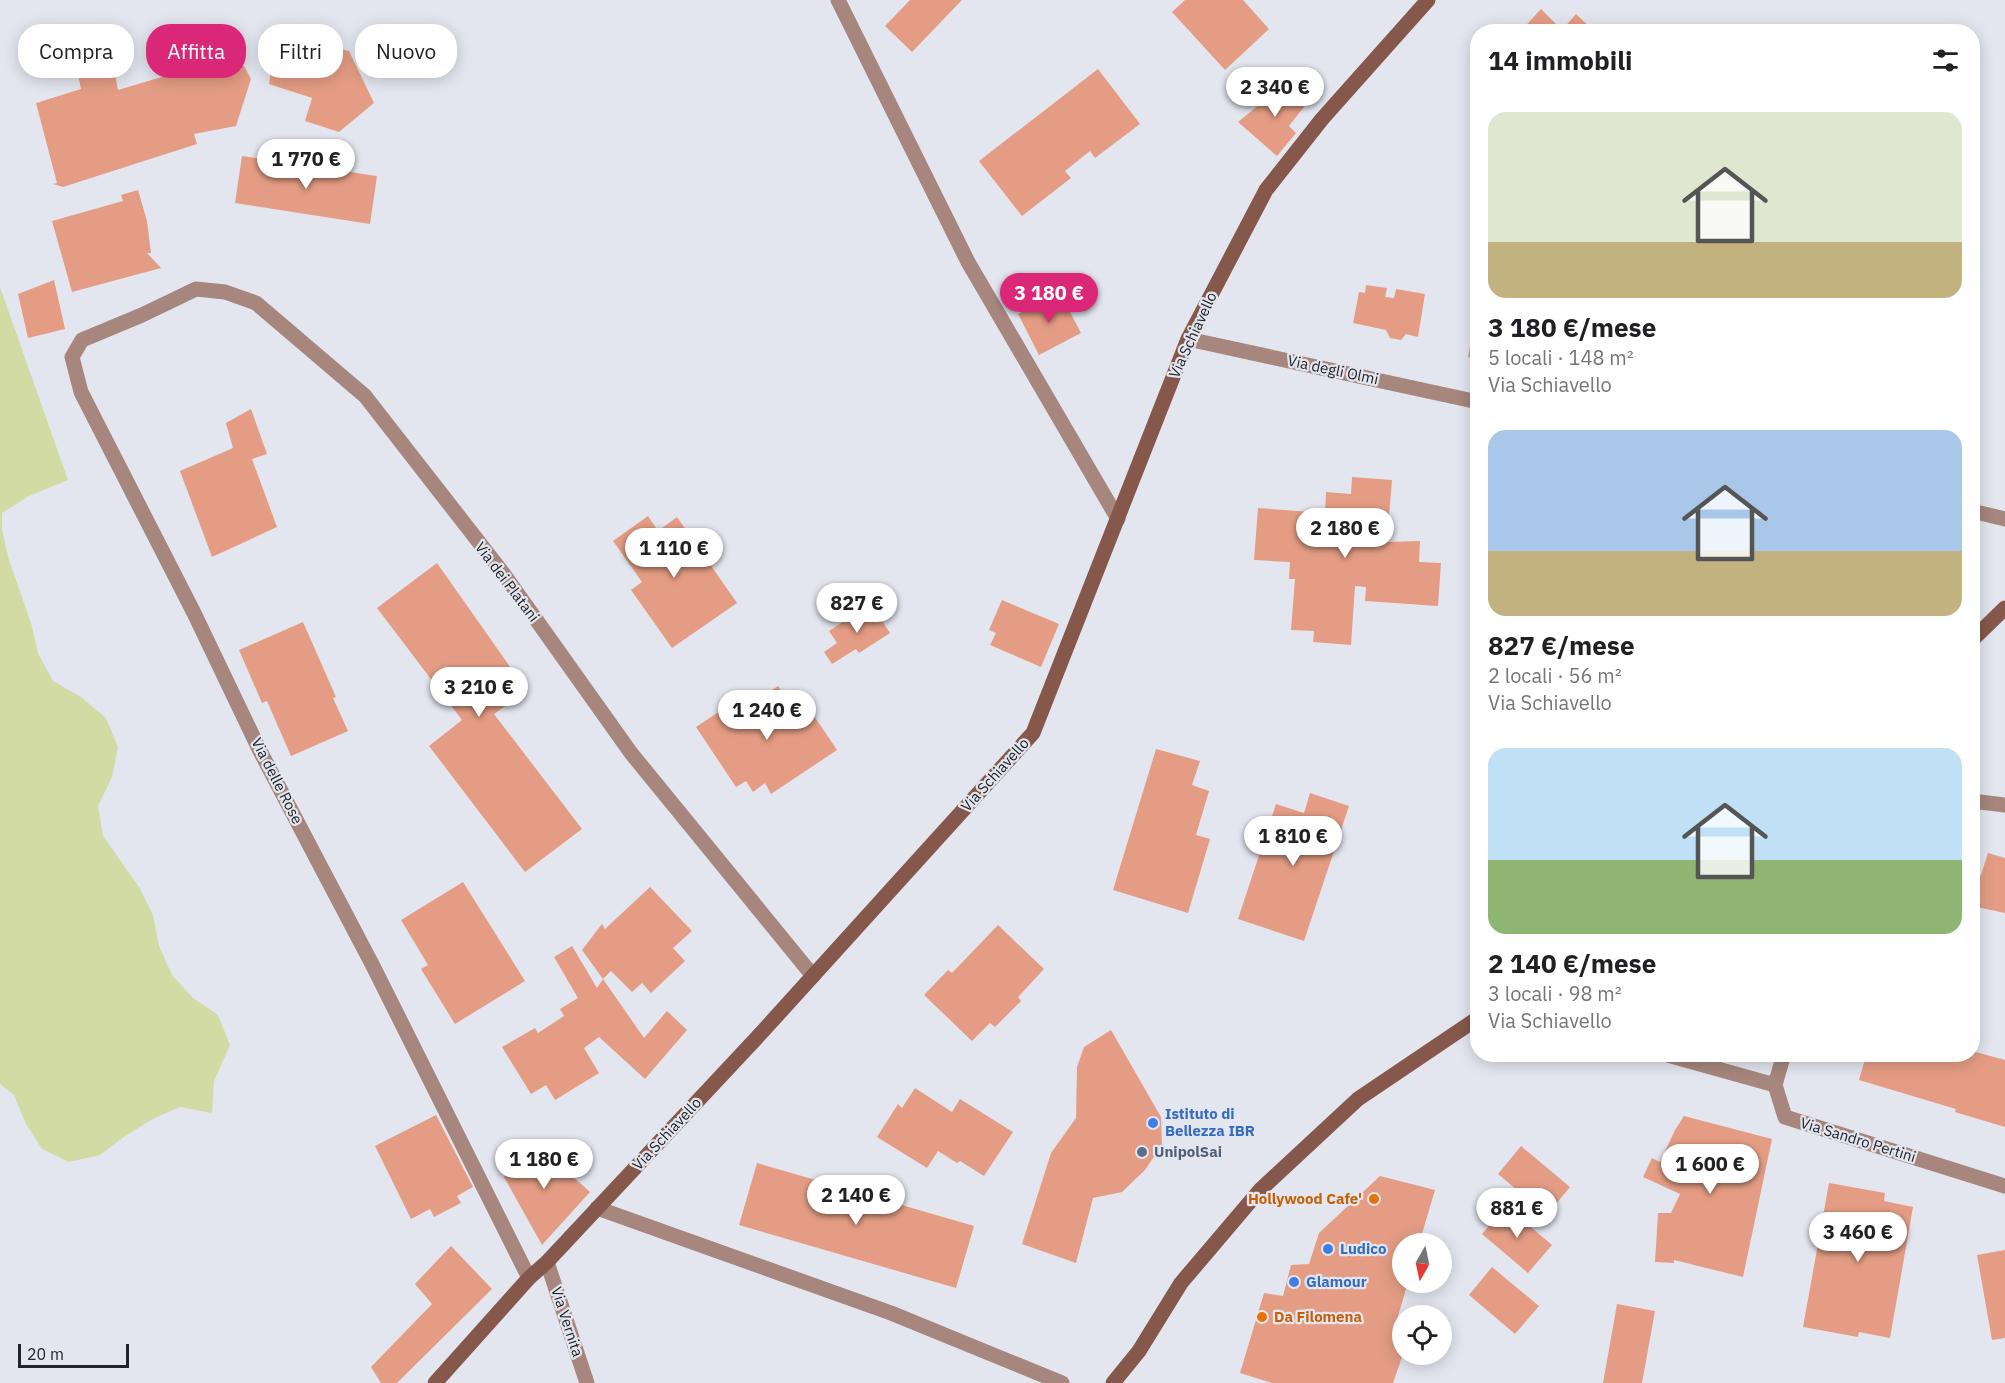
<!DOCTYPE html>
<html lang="it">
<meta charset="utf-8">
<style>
:root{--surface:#fff;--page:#f2f2f2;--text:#202124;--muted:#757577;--accent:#db2777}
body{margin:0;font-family:"IBM Plex Sans",sans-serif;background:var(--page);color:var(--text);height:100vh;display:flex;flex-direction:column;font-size:22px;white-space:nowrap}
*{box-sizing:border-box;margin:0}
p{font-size:20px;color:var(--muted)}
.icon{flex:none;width:33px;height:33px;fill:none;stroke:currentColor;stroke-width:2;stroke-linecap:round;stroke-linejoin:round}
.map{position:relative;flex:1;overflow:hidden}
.panel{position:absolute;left:1470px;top:24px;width:510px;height:1038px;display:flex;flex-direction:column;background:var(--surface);border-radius:24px;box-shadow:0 3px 15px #0003}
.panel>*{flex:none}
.guide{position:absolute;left:18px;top:24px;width:570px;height:54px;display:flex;gap:12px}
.needle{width:39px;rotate:189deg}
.controls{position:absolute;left:1392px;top:1233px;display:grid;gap:12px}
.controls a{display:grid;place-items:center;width:60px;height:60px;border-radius:50%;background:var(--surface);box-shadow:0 3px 15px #0003;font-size:30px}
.scale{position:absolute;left:18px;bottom:15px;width:111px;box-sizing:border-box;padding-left:6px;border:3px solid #222326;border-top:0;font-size:16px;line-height:21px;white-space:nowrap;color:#222326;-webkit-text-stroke:4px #e3e6ef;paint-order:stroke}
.price{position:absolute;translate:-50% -51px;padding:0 14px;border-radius:21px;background:#fff;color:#222;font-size:20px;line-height:39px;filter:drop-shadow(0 2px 3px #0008)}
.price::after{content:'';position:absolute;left:50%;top:36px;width:18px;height:14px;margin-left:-9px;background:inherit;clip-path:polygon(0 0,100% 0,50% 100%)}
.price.on{background:var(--accent);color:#fff}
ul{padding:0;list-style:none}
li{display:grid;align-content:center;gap:12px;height:318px;padding:0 18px}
li span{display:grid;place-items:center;height:186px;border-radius:18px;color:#555}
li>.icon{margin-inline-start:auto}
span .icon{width:108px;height:108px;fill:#fffc;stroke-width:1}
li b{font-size:26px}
h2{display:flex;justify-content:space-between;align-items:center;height:72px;padding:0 18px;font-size:26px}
.tag{padding:0 21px;border-radius:24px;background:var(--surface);box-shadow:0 3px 15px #0003;font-size:21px;line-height:54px}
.tag.on{background:var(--accent);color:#fff}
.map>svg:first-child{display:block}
.green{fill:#d2dba4}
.building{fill:#e49d84}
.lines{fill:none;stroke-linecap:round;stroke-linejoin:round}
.street{stroke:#a6867d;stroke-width:15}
.secondary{stroke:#85584b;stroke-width:15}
.shop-dot{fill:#3f7fe0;stroke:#e3e6ef;stroke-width:2}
.service-dot{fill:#5c6f8a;stroke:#e3e6ef;stroke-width:2}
.food-dot{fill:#e8710a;stroke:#e3e6ef;stroke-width:2}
.labels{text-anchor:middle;stroke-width:4.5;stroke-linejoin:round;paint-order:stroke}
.street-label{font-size:15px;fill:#222326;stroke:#e3e6ef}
.shop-label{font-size:15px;font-weight:bold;fill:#366cbe;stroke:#e3e6ef;text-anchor:start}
.service-label{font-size:15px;font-weight:bold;fill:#4e5e75;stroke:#e3e6ef;text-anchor:start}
.food-label{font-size:15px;font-weight:bold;fill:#c56008;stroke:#e3e6ef;text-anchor:end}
</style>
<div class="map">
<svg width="2005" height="1383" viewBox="0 0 2005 1383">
<rect width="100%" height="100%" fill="#e3e6ef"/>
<path class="green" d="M0,287L68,480L29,496L2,513V530L9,560L31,623L38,653L53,681L81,697L106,718L118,747L112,777L98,806L103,836L139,887L153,915L159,946L172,975L193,998L218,1015L230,1045L214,1081L212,1113L180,1107L153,1119L125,1136L100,1155L69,1162L42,1149L26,1124L14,1095L0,1084Z"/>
<path class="building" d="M910,0H962L912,52L885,26Z
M1185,0H1243L1269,29L1225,70L1172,12Z
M1541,9L1562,30L1576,14L1595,32H1520Z
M285,46H324L349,51L374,103L339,132L305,121L312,98L269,84L272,64H285Z
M112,58L118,90L175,73L236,64L244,66L251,79L236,126L194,134L197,144L63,187L53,184L57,183L36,103L81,89L76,65Z
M1098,69L1140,124L1095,158L1090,151L1065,171L1071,178L1022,216L979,161Z
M1277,81L1307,103L1289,126L1296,133L1277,156L1238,122L1260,104Z
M242,156L377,176L370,224L235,203Z
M138,190L147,221L151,253H147L161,268L72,292L52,221L123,201L121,195Z
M54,280L65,329L28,338L18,294Z
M1366,285L1387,288L1385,297L1394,298L1396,289L1425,294L1418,337L1406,334L1401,340L1390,338L1386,330L1353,323L1359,292L1365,293Z
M1060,293L1081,333L1039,355L1018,314Z
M1476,313H1478V359L1468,357Z
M251,409L267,454L252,459L277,527L212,557L180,471L233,448L226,423Z
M1352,477L1392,480L1387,542L1420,541L1419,562L1441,563L1438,606L1365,601L1366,587L1355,586L1351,645L1313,642L1314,631L1291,630L1295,579H1289L1290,562L1254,560L1258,508L1325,513L1326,492L1351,494Z
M648,516L658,531L677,517L737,603L672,648L631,590L642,582L613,541Z
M437,563L527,691L494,714L582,829L525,872L429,746L462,720L377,608Z
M1002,600L1059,624L1041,667L990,645L996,633L989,630Z
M871,604L890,633L859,653L856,649L832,664L824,652L837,643L829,631Z
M303,622L336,697L333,698L348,731L291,756L267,701L262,703L239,650Z
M778,686L785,697L792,692L804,711L808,707L837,750L771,794L765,783L753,792L746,781L736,787L696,727L726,707L732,717Z
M1156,749L1200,761L1192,785L1209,791L1196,835L1210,839L1188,913L1113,890Z
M1310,793L1349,806L1304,941L1238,919L1276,804L1304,813Z
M1988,853L2005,858V913L1972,906V873L1981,875Z
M463,882L525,981L455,1024L421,969L428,965L401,920Z
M650,887L692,931L673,948L685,961L651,993L642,983L632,992L611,971L603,979L582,950L602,924L605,929Z
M998,925L1044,969L1018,997L1021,1001L995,1027L990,1023L972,1041L924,995L948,970L952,973Z
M572,946L597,988L603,979L644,1038L667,1011L687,1030L645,1079L599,1037L584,1048L599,1073L555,1100L546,1085L531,1094L502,1047L535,1028L538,1033L564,1016L560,1009L578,998L554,957Z
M1111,1030L1161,1117L1162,1145L1145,1170L1122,1192L1093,1198L1076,1263L1022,1244L1051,1153L1076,1118L1077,1067L1084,1047Z
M1972,1051L2005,1060V1127L1955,1112L1956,1109L1859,1080L1865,1059L1857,1057L1858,1054H1972Z
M915,1088L952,1112L960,1099L1013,1132L984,1176L960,1161L957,1163L938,1151L927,1168L877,1137L898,1104L902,1108Z
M436,1115L473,1187L457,1196L461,1203L434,1217L430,1209L411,1219L375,1146Z
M1684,1116L1772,1139L1743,1277L1674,1260V1263L1655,1262L1658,1213H1671L1680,1194L1643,1177L1652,1158L1660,1162L1675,1130Z
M531,1139L590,1192L542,1245L504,1177Z
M1521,1146L1570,1187L1547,1215L1498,1174Z
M757,1163L974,1226L956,1288L739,1225Z
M1380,1176L1435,1190L1419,1244H1402V1282H1408L1394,1330L1402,1333L1403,1354L1393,1383H1272L1240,1373L1264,1293L1283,1296L1291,1265L1309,1264L1319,1233Z
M1829,1183L1885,1193L1884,1201L1913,1207L1890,1338L1859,1332L1858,1337L1803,1327Z
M1506,1206L1552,1245L1528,1273L1482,1234Z
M451,1246L492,1289L397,1383H381L371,1367L432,1304L415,1284Z
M2005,1250V1338L1992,1340L1977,1255Z
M1492,1267L1539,1306L1515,1334L1469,1295Z
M1617,1304L1655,1311L1642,1383H1603Z"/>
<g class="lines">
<path class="street" d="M838,0L968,262L1118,519
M1188,339L1478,402
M1972,511L2005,519
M1972,801L2005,805
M1664,1054L1775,1085
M1775,1085L1785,1117L2005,1186
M1775,1085L1784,1054
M597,1208L891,1313L1062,1383
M547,1262L587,1383
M529,1278L373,966L260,751L194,613L81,392L72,357L82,340L142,315L196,289L225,292L256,303L365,396L503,573L631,753L813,976"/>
<path class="secondary" d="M1972,640L2005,608
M435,1383L529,1278L547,1262L763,1031L1033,733L1188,339L1266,190L1322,119L1428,0
M1113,1383L1139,1351L1181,1283L1260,1190L1358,1099L1478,1018"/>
</g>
<g class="shop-dot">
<circle cx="1153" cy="1123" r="6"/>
<circle cx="1328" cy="1249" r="6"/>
<circle cx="1294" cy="1282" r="6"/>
</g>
<circle class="service-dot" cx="1142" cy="1152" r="6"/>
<g class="food-dot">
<circle cx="1374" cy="1199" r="6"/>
<circle cx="1262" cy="1317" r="6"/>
</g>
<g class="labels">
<g class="street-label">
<text transform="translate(1193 335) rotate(-65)" y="5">Via Schiavello</text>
<text transform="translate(1333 370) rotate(12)" y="5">Via degli Olmi</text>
<text transform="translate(507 582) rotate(53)" y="5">Via dei Platani</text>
<text transform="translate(995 775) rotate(-48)" y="5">Via Schiavello</text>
<text transform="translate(277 781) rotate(63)" y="5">Via delle Rose</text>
<text transform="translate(667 1134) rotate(-47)" y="5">Via Schiavello</text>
<text transform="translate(1858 1140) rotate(17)" y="5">Via Sandro Pertini</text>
<text transform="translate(567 1322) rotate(72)" y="5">Via Vernita</text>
</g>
<g class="shop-label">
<text x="1165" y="1119">Istituto di<tspan x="1165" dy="17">Bellezza IBR</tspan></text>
<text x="1340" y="1254">Ludico</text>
<text x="1306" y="1287">Glamour</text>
</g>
<g class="service-label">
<text x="1154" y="1157">UnipolSai</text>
</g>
<g class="food-label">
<text x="1362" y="1204">Hollywood Cafe'</text>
<text x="1274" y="1322" text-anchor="start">Da Filomena</text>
</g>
</g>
</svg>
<div class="controls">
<a><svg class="needle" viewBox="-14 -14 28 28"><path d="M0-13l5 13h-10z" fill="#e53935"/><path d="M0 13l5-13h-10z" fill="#757577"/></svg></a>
<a><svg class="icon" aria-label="locate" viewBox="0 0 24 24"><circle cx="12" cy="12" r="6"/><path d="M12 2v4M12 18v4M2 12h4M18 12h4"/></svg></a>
</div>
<div class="scale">20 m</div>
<b class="price" style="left:1275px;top:118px">2 340 €</b>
<b class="price" style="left:306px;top:190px">1 770 €</b>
<b class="price on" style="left:1049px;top:324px">3 180 €</b>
<b class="price" style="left:1345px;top:559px">2 180 €</b>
<b class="price" style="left:674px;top:579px">1 110 €</b>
<b class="price" style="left:857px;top:634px">827 €</b>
<b class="price" style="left:479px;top:718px">3 210 €</b>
<b class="price" style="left:767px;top:741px">1 240 €</b>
<b class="price" style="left:1293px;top:867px">1 810 €</b>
<b class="price" style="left:544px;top:1190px">1 180 €</b>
<b class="price" style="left:1710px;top:1195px">1 600 €</b>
<b class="price" style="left:856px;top:1226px">2 140 €</b>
<b class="price" style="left:1517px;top:1239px">881 €</b>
<b class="price" style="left:1858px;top:1263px">3 460 €</b>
<div class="guide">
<a class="tag">Compra</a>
<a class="tag on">Affitta</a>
<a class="tag">Filtri</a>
<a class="tag">Nuovo</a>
</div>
<section class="panel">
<h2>14 immobili<svg class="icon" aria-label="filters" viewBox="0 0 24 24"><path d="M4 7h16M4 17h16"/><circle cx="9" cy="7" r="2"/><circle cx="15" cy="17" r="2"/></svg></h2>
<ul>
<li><span style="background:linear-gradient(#dfe7d0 70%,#c2b280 0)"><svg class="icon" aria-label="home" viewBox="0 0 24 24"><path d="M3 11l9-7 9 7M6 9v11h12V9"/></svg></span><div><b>3 180 €/mese</b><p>5 locali · 148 m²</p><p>Via Schiavello</p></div></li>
<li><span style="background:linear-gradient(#a9c7e8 65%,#c2b280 0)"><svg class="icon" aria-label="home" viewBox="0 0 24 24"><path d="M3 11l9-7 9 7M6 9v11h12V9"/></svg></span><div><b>827 €/mese</b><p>2 locali · 56 m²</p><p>Via Schiavello</p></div></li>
<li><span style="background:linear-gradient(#bfe0f5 60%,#8fb573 0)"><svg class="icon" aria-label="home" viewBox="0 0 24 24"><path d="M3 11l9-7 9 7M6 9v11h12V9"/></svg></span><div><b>2 140 €/mese</b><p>3 locali · 98 m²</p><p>Via Schiavello</p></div></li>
</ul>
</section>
</div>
